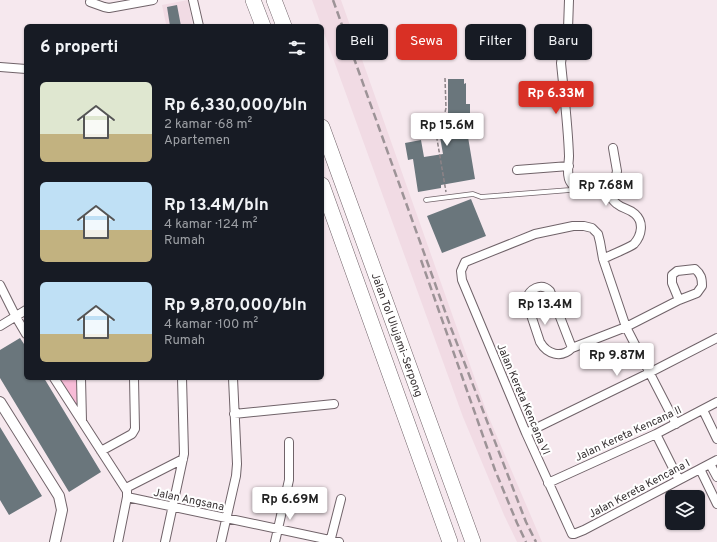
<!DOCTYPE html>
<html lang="id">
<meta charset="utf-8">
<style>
:root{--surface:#171b24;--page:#20242c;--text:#f1f3f6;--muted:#9ea1a6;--accent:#d93025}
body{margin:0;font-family:Overpass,sans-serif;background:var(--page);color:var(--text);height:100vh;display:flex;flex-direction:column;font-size:15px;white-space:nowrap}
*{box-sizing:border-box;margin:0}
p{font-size:13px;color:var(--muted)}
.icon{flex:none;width:22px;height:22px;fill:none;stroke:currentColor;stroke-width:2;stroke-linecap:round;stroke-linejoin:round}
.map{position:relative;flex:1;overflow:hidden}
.panel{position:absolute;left:24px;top:24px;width:300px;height:356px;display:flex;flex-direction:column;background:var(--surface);border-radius:6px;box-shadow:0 1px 3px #0004}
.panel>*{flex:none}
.hud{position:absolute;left:336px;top:24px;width:321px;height:36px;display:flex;gap:8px}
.controls{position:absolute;left:665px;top:490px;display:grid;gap:8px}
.controls a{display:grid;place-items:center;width:40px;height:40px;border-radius:6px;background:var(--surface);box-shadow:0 1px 3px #0004;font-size:20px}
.price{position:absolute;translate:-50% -34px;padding:0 9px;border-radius:4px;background:#fff;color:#222;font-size:13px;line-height:26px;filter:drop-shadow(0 1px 2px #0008)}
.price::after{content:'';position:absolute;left:50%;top:24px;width:12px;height:9px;margin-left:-6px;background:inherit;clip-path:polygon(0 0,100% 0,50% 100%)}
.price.active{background:var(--accent);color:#fff}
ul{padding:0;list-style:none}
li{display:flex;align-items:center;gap:12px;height:100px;padding:0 16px}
li span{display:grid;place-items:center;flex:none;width:112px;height:80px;border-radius:6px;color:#555}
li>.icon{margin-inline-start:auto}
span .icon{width:48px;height:48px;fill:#fffc;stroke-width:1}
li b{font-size:17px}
h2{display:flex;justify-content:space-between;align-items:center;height:48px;padding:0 16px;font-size:17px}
.chip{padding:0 14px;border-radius:6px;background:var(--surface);box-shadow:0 1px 3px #0004;font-size:14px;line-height:36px}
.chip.active{background:var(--accent);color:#fff}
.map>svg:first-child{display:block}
.built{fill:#f1dbe4}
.green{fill:#f7bcd7}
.building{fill:#6a767c}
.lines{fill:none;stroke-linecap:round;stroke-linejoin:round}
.service-casing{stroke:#706369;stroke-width:5.5}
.minor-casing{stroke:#706369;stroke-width:10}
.tertiary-casing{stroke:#706369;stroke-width:12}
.motorway-casing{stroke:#706369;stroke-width:16}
.path{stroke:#8c8387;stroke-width:1.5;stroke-dasharray:4 2;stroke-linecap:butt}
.service{stroke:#fff;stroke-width:4}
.minor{stroke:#fff;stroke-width:8}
.tertiary{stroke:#fff;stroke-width:10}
.motorway{stroke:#fff;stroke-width:15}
.rail{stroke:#9d9397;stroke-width:2.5;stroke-dasharray:8 4;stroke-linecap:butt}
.labels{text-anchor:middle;stroke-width:4;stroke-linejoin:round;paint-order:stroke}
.street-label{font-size:11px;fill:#363032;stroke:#fff}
</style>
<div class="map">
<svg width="717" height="542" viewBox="0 0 717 542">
<rect width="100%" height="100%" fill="#f6e8ee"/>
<path class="built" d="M188,0L193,26H164L166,24L162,5Z
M312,0H341L487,413L542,542H517L504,515L463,417Z"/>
<path class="green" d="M58,378H78L79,410Z"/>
<path class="building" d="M177,5L181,26H170L167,7Z
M448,79H464V84L466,83V104H470V119H465L475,179L441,185V188L418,192L413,159L408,160L405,143L421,140L424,157L443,154L440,137L447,136V115H448Z
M471,199L486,236L442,253L427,216Z
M20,338L26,347V378H44L101,472L69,492L0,378V350Z
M0,427L42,496L9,515L0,500Z"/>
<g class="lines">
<defs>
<path id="service" d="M426,200L473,194L481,197L570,190L573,185"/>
<path id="minor" d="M193,0L199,26
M569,0L568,29L563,49L561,63C564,94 568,125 569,156C569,164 565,179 573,185C580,185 586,183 592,183C604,184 609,198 617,204C623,209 628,208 635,214C644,222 642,235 634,244C629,248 610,255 603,259
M90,2L104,7L109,8L153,0
M0,67L26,69
M517,170L569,166
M611,197L617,171L613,148
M0,285L16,317L26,334
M0,326L26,310
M572,348L550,291C541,282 529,289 526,300L540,342C547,354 561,359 572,348L626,327L679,300L672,283V275L677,271L695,269C701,274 702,278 702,286L697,293L679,300
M54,378L127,491V497L118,542
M81,378L82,421
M703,410L717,439
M234,414L334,404
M676,424L626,327L603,259L600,242L598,234L592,228L584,226H573L535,234L465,262L461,271L462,280L526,433L572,534H574L584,530L717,460
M526,433L649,373L717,338
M656,434L679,480
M101,451L132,434L135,429L134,378
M710,464L717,477
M700,469L717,504
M548,483L656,434L717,402
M126,488L183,459
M127,497L339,542
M165,542L184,454L182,378
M221,542L236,476L237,464L233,378
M275,542L289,480V442
M330,542L341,499"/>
<path id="tertiary" d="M0,402L59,496L62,510L55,542"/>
<g id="motorway">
<path d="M253,0L263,26"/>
<path d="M274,0L284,26"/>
<path id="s1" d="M322,127L473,542"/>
<path d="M322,185L450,542"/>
</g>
</defs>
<use href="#service" class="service-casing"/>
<use href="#minor" class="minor-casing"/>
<use href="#tertiary" class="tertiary-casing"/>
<use href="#motorway" class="motorway-casing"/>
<path class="path" d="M445,78L446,108L443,121L437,139L446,192"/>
<use href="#service" class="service"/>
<use href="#minor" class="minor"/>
<use href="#tertiary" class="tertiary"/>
<use href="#motorway" class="motorway"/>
<path class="rail" d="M333,0L451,328L526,522L536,542
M421,260L495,470L517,523L526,542"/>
</g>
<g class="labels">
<g class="street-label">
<text dy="4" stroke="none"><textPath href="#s1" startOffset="221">Jalan Tol Ulujami–Serpong</textPath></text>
<text transform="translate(524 399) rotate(67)" y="4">Jalan Kereta Kencana VI</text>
<text transform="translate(628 433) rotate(-25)" y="4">Jalan Kereta Kencana II</text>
<text transform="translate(639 488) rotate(-28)" y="4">Jalan Kereta Kencana I</text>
<text transform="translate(189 499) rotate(12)" y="4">Jalan Angsana</text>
</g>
</g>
</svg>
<div class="controls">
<a><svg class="icon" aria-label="layers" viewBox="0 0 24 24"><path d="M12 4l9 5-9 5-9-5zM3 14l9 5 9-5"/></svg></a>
</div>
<b class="price active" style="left:556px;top:115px">Rp 6.33M</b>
<b class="price" style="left:447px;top:147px">Rp 15.6M</b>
<b class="price" style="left:606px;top:207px">Rp 7.68M</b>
<b class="price" style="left:545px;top:326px">Rp 13.4M</b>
<b class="price" style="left:617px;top:377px">Rp 9.87M</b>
<b class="price" style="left:290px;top:521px">Rp 6.69M</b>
<div class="hud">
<a class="chip">Beli</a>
<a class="chip active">Sewa</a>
<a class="chip">Filter</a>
<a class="chip">Baru</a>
</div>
<section class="panel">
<h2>6 properti<svg class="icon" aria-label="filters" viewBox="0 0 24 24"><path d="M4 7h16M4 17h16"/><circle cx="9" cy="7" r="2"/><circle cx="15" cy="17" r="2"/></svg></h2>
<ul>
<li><span style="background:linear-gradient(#dfe7d0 65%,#c2b280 0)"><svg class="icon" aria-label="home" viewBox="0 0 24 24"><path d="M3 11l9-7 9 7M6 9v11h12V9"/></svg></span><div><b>Rp 6,330,000/bln</b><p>2 kamar · 68 m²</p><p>Apartemen</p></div></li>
<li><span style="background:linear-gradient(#bfe0f5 60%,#c2b280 0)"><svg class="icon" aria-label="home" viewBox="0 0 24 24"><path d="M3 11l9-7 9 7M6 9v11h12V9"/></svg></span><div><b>Rp 13.4M/bln</b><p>4 kamar · 124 m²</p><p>Rumah</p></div></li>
<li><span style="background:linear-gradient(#bfe0f5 65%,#c2b280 0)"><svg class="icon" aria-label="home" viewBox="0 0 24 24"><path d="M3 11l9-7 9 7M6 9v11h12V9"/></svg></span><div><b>Rp 9,870,000/bln</b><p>4 kamar · 100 m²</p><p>Rumah</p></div></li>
</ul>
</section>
</div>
